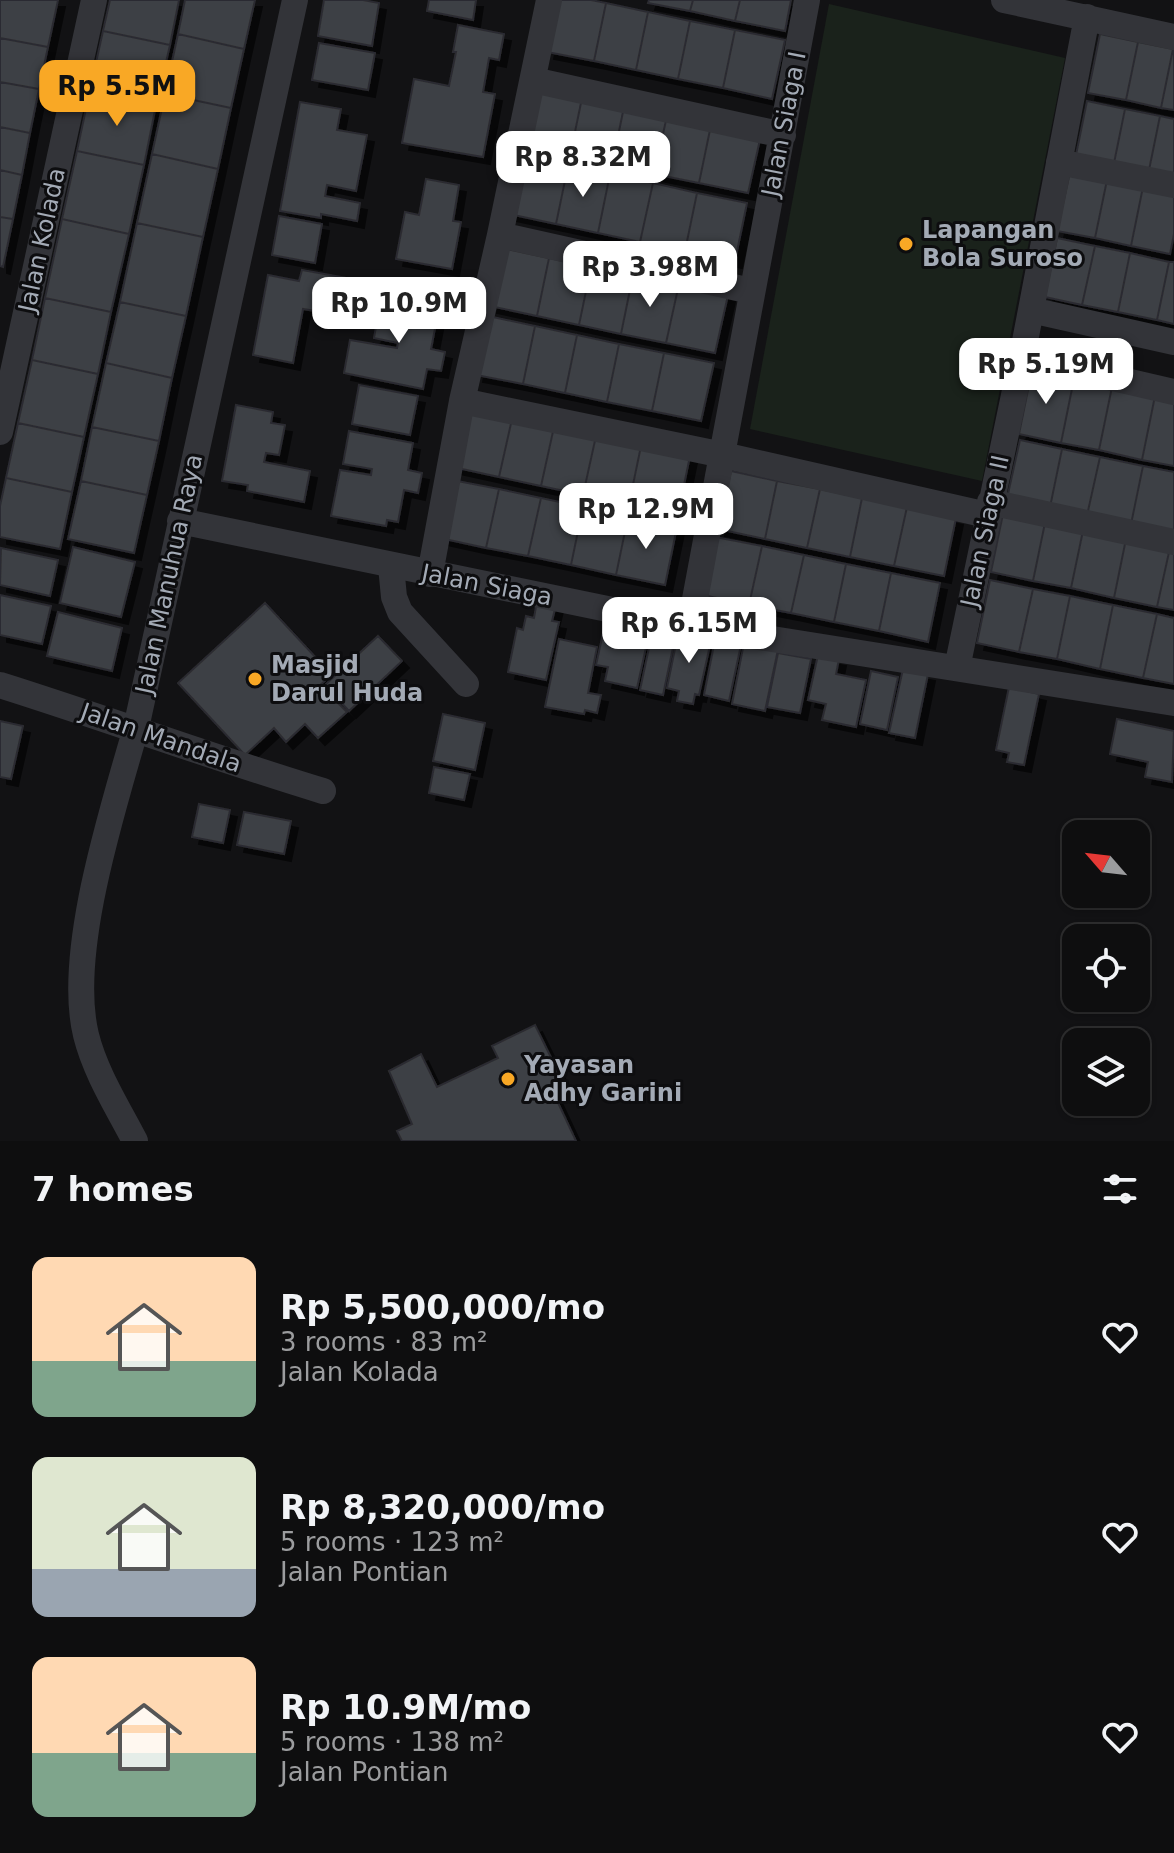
<!DOCTYPE html>
<meta charset="utf-8">
<style>
:root{--surface:#0e0e0f;--page:#1c1c1d;--text:#f1f3f6;--muted:#9b9c9e;--line:#2e2e2f;--accent:#f9a825}
body{margin:0;font-family:"DejaVu Sans",sans-serif;background:var(--page);color:var(--text);height:100vh;display:flex;flex-direction:column;font-size:30px;white-space:nowrap}
*{box-sizing:border-box;margin:0}
p{font-size:26px;color:var(--muted)}
.icon{flex:none;width:44px;height:44px;fill:none;stroke:currentColor;stroke-width:2;stroke-linecap:round;stroke-linejoin:round}
.map{position:relative;height:1141px;overflow:hidden}
.side{display:flex;flex-direction:column;background:var(--surface);flex:1}
.side>*{flex:none}
.needle{width:52px;rotate:298deg}
.fabs{position:absolute;left:1062px;top:820px;display:grid;gap:16px}
.fabs a{display:grid;place-items:center;width:88px;height:88px;border-radius:16px;background:var(--surface);box-shadow:0 2px 6px #0004,0 0 0 2px var(--line);font-size:40px}
.price{position:absolute;translate:-50% -68px;padding:0 18px;border-radius:16px;background:#fff;color:#222;font-size:26px;line-height:52px;filter:drop-shadow(0 2px 4px #0008)}
.price::after{content:'';position:absolute;left:50%;top:48px;width:24px;height:18px;margin-left:-12px;background:inherit;clip-path:polygon(0 0,100% 0,50% 100%)}
.price.on{background:var(--accent);color:#111}
ul{padding:0;list-style:none}
li{display:flex;align-items:center;gap:24px;height:200px;padding:0 32px}
li span{display:grid;place-items:center;flex:none;width:224px;height:160px;border-radius:16px;color:#555}
li>.icon{margin-inline-start:auto}
span .icon{width:96px;height:96px;fill:#fffc;stroke-width:1}
li b{font-size:34px}
h2{display:flex;justify-content:space-between;align-items:center;height:96px;padding:0 32px;font-size:34px}
.map>svg:first-child{display:block}
.green{fill:#1a221b}
.building{fill:#3e4044;stroke:#2c2c30;stroke-width:2;filter:url(#shadow)}
.lines{fill:none;stroke-linecap:round;stroke-linejoin:round}
.minor{stroke:#333439;stroke-width:26}
.poi-dot{fill:#f9a825;stroke:#0d0d0f;stroke-width:3}
.labels{text-anchor:middle;stroke-width:6;stroke-linejoin:round;paint-order:stroke}
.street-label{font-size:24px;fill:#a3aab5;stroke:#0d0d0f}
.poi-label{font-size:24px;font-weight:bold;fill:#a3aab5;stroke:#0d0d0f;text-anchor:start}
</style>
<div class="map">
<svg width="1174" height="1141" viewBox="0 0 1174 1141">
<defs>
<filter id="shadow"><feDropShadow dx="7" dy="7" stdDeviation="0" flood-color="#0009"/></filter>
</defs>
<rect width="100%" height="100%" fill="#121214"/>
<path class="green" d="M829,4L1065,58L982,481L750,429Z"/>
<path class="building" d="M0,0H58L48,47L0,38Z
M110,0H179L170,45L103,31Z
M185,0H255L244,49L178,34Z
M324,0H363L379,3L372,46L318,36Z
M429,0H476L473,20L427,11Z
M558,0H591L606,3L594,61L547,52Z
M649,0H693L690,11L648,3Z
M693,0H740L735,21L690,11Z
M740,0H791L785,31L735,21Z
M606,3L648,12L636,70L594,61Z
M648,12L690,21L678,79L636,70Z
M690,21L735,30L723,88L678,79Z
M458,25L504,34L499,60L489,58L483,92L495,94L483,157L402,143L414,79L449,86L456,52H453Z
M735,30L785,40L772,99L723,88Z
M103,31L170,45L156,105L90,90Z
M178,34L244,49L231,108L165,94Z
M1100,34L1138,42L1126,100L1088,93Z
M0,38L48,47L39,89L0,82Z
M1138,42L1173,49L1161,108L1126,100Z
M319,43L375,53L368,90L312,80Z
M1173,49H1174V110L1161,108Z
M0,82L39,89L30,133L0,127Z
M535,88L582,98L570,156L523,146Z
M90,90L156,105L144,165L77,151Z
M165,94L231,108L218,169L152,154Z
M582,98L624,107L612,165L570,156Z
M1087,101L1125,109L1113,168L1075,160Z
M300,102L341,109L337,130L367,135L356,191L327,185L325,196L360,203L357,221L321,214V218L280,211Z
M624,107L667,116L654,174L612,165Z
M1125,109L1160,116L1148,175L1113,168Z
M667,116L711,125L699,183L654,174Z
M1160,116L1174,119V180L1148,175Z
M711,125L761,135L748,193L699,183Z
M0,127L30,133L22,175L0,170Z
M77,151L144,165L129,234L62,219Z
M152,154L218,169L203,237L137,223Z
M521,156L568,166L556,224L509,214Z
M568,166L610,174L598,233L556,224Z
M0,170L22,175L13,219L0,217Z
M1070,172L1107,180L1095,238L1057,231Z
M610,174L653,183L640,242L598,233Z
M426,179L459,185L453,221L461,222L452,269L396,259L405,212L419,215Z
M1107,180L1143,187L1131,246L1095,238Z
M653,183L697,193L685,251L640,242Z
M1143,187L1174,193V234L1170,254L1131,246Z
M697,193L747,203L735,261L685,251Z
M279,216L322,224L315,263L272,255Z
M0,217L13,219L3,267L0,266Z
M62,219L129,234L111,312L45,298Z
M137,223L203,237L186,316L120,302Z
M1057,238L1095,246L1082,305L1045,297Z
M1095,246L1130,253L1118,312L1082,305Z
M502,248L549,258L537,316L490,306Z
M1130,253L1169,262L1157,320L1118,312Z
M549,258L591,267L579,325L537,316Z
M1169,262H1174V324L1157,320Z
M591,267L633,275L621,334L579,325Z
M302,270L347,278L340,315L303,309L293,363L253,355L268,275L299,281Z
M633,275L679,284L666,343L621,334Z
M679,284L728,295L715,353L666,343Z
M382,293L430,302L428,311L438,313L431,349L445,352L441,371L427,369L423,389L344,373L350,340L397,348L398,343L374,338Z
M45,298L111,312L98,374L32,360Z
M120,302L186,316L172,378L106,363Z
M488,316L535,326L523,384L476,375Z
M535,326L577,335L565,393L523,384Z
M577,335L619,344L607,402L565,393Z
M619,344L664,353L652,411L607,402Z
M664,353L714,363L701,421L652,411Z
M32,360L98,374L84,437L18,423Z
M106,363L172,378L159,441L92,427Z
M1032,370L1074,379L1061,443L1019,434Z
M1074,379L1112,387L1099,450L1061,443Z
M359,385L418,396L410,435L352,424Z
M1112,387L1155,396L1142,460L1099,450Z
M1155,396L1174,400V466L1142,460Z
M236,405L273,412L271,423L285,425L279,455L266,453L264,462L310,471L304,502L247,491L248,485L222,481Z
M465,409L512,419L499,477L453,467Z
M512,419L554,427L541,486L499,477Z
M18,423L84,437L72,492L6,478Z
M92,427L159,441L147,495L81,481Z
M554,427L596,436L583,495L541,486Z
M349,431L413,443L408,470L422,473L418,493L404,490L398,522L387,520L386,526L331,516L340,470L371,475L372,469L343,464Z
M596,436L641,446L629,504L583,495Z
M1020,440L1062,449L1049,512L1006,503Z
M641,446L690,456L678,514L629,504Z
M1062,449L1100,457L1086,520L1049,512Z
M1100,457L1143,466L1130,529L1086,520Z
M1143,466L1174,472V531L1130,529Z
M731,471L777,481L765,539L718,529Z
M6,478L72,492L60,549L0,537V506Z
M452,480L499,489L486,548L440,538Z
M81,481L147,495L134,553L68,539Z
M777,481L820,489L807,548L765,539Z
M499,489L541,498L528,556L486,548Z
M820,489L862,498L850,557L807,548Z
M541,498L583,507L571,565L528,556Z
M862,498L907,507L894,566L850,557Z
M583,507L628,517L616,575L571,565Z
M907,507L956,518L944,576L894,566Z
M1004,509L1046,518L1033,581L991,572Z
M628,517L677,527L665,585L616,575Z
M1046,518L1084,526L1071,588L1033,581Z
M1084,526L1127,534L1114,598L1071,588Z
M1127,534L1171,543L1157,607L1114,598Z
M715,537L762,546L749,605L703,595Z
M1171,543L1174,544V610L1157,607Z
M762,546L804,555L791,613L749,605Z
M73,547L135,562L121,617L60,603Z
M1,548L58,560L50,596L0,585Z
M804,555L846,564L834,622L791,613Z
M846,564L891,573L879,631L834,622Z
M891,573L940,583L928,642L879,631Z
M990,580L1033,589L1019,652L977,643Z
M1033,589L1070,596L1057,659L1019,652Z
M0,595L51,606L42,644L0,635Z
M1070,596L1113,605L1100,669L1057,659Z
M537,601L556,605L552,621L559,622L546,680L508,672L517,628L523,630L526,616L534,618Z
M265,603L332,675L320,685L347,712L318,738L305,724L286,742L274,728L245,755L178,683Z
M1113,605L1157,614L1143,678L1100,669Z
M58,612L122,628L112,671L47,656Z
M1157,614L1174,618V684L1143,678Z
M617,623L650,629L637,688L605,681L608,667L596,665L604,629L615,632Z
M653,629L676,633L663,695L640,690Z
M679,629L712,636L699,695L695,694L693,704L677,701L679,691L667,688Z
M716,635L742,640L729,701L704,695Z
M378,636L402,661L349,711L325,685Z
M745,638L779,645L765,711L732,704Z
M559,639L597,647L588,693L601,695L597,713L585,710L584,714L545,707Z
M778,653L811,659L800,713L767,707Z
M818,655L839,659L836,674L866,680L856,727L822,720L826,704L808,700Z
M903,669L928,674L915,738L889,733Z
M871,671L898,677L887,730L860,724Z
M1009,687L1039,694L1024,765L1007,762L1009,753L996,750Z
M443,714L485,723L475,770L433,761Z
M1117,719L1174,731L1172,782L1145,777L1148,762L1110,754Z
M0,721L23,726L11,779L0,777Z
M434,767L470,774L464,800L429,793Z
M199,804L230,810L223,843L192,837Z
M244,812L291,821L284,854L237,845Z
M535,1025L566,1088L553,1092L576,1141H402L397,1131L412,1124L389,1071L421,1054L437,1087L498,1058L492,1046Z"/>
<g class="lines">
<path class="minor" d="M1004,0L1174,37
M533,80L783,135
M1059,162L1174,185
M500,235L751,291
M1031,310L1174,342
M1022,357L1174,392
M462,401L723,455L987,515
M0,432L94,0
M990,502L1174,542
M180,521L690,626L1174,703
M391,566L394,597L400,612L466,684
M430,574L462,401L500,235L549,0
M690,626L807,0
M957,668L1022,357L1087,17
M0,685C108,719 214,758 323,791
M135,1141C118,1108 95,1072 86,1035C66,953 113,809 136,728L295,0"/>
</g>
<g class="poi-dot">
<circle cx="906" cy="244" r="8"/>
<circle cx="255" cy="679" r="8"/>
<circle cx="508" cy="1079" r="8"/>
</g>
<g class="labels">
<g class="street-label">
<text transform="translate(784 124) rotate(-79)" y="8">Jalan Siaga I</text>
<text transform="translate(42 240) rotate(-78)" y="8">Jalan Kolada</text>
<text transform="translate(985 531) rotate(-78)" y="8">Jalan Siaga II</text>
<text transform="translate(169 574) rotate(-78)" y="8">Jalan Manuhua Raya</text>
<text transform="translate(487 585) rotate(11)" y="8">Jalan Siaga</text>
<text transform="translate(161 738) rotate(19)" y="8">Jalan Mandala</text>
</g>
<g class="poi-label">
<text x="922" y="238">Lapangan<tspan x="922" dy="28">Bola Suroso</tspan></text>
<text x="271" y="673">Masjid<tspan x="271" dy="28">Darul Huda</tspan></text>
<text x="524" y="1073">Yayasan<tspan x="524" dy="28">Adhy Garini</tspan></text>
</g>
</g>
</svg>
<div class="fabs">
<a><svg class="needle" viewBox="-14 -14 28 28"><path d="M0-13l5 13h-10z" fill="#e53935"/><path d="M0 13l5-13h-10z" fill="#9b9c9e"/></svg></a>
<a><svg class="icon" aria-label="locate" viewBox="0 0 24 24"><circle cx="12" cy="12" r="6"/><path d="M12 2v4M12 18v4M2 12h4M18 12h4"/></svg></a>
<a><svg class="icon" aria-label="layers" viewBox="0 0 24 24"><path d="M12 4l9 5-9 5-9-5zM3 14l9 5 9-5"/></svg></a>
</div>
<b class="price on" style="left:117px;top:128px">Rp 5.5M</b>
<b class="price" style="left:583px;top:199px">Rp 8.32M</b>
<b class="price" style="left:650px;top:309px">Rp 3.98M</b>
<b class="price" style="left:399px;top:345px">Rp 10.9M</b>
<b class="price" style="left:1046px;top:406px">Rp 5.19M</b>
<b class="price" style="left:646px;top:551px">Rp 12.9M</b>
<b class="price" style="left:689px;top:665px">Rp 6.15M</b>
</div>
<section class="side">
<h2>7 homes<svg class="icon" aria-label="filters" viewBox="0 0 24 24"><path d="M4 7h16M4 17h16"/><circle cx="9" cy="7" r="2"/><circle cx="15" cy="17" r="2"/></svg></h2>
<ul>
<li><span style="background:linear-gradient(#ffd9b3 65%,#7fa58c 0)"><svg class="icon" aria-label="home" viewBox="0 0 24 24"><path d="M3 11l9-7 9 7M6 9v11h12V9"/></svg></span><div><b>Rp 5,500,000/mo</b><p>3 rooms · 83 m²</p><p>Jalan Kolada</p></div><svg class="icon" aria-label="heart" viewBox="0 0 24 24"><path d="M12 20l-8-8c-3-5 5-10 8-4 3-6 11-1 8 4z"/></svg></li>
<li><span style="background:linear-gradient(#dfe7d0 70%,#9aa5b1 0)"><svg class="icon" aria-label="home" viewBox="0 0 24 24"><path d="M3 11l9-7 9 7M6 9v11h12V9"/></svg></span><div><b>Rp 8,320,000/mo</b><p>5 rooms · 123 m²</p><p>Jalan Pontian</p></div><svg class="icon" aria-label="heart" viewBox="0 0 24 24"><path d="M12 20l-8-8c-3-5 5-10 8-4 3-6 11-1 8 4z"/></svg></li>
<li><span style="background:linear-gradient(#ffd9b3 60%,#7fa58c 0)"><svg class="icon" aria-label="home" viewBox="0 0 24 24"><path d="M3 11l9-7 9 7M6 9v11h12V9"/></svg></span><div><b>Rp 10.9M/mo</b><p>5 rooms · 138 m²</p><p>Jalan Pontian</p></div><svg class="icon" aria-label="heart" viewBox="0 0 24 24"><path d="M12 20l-8-8c-3-5 5-10 8-4 3-6 11-1 8 4z"/></svg></li>
</ul>
</section>
